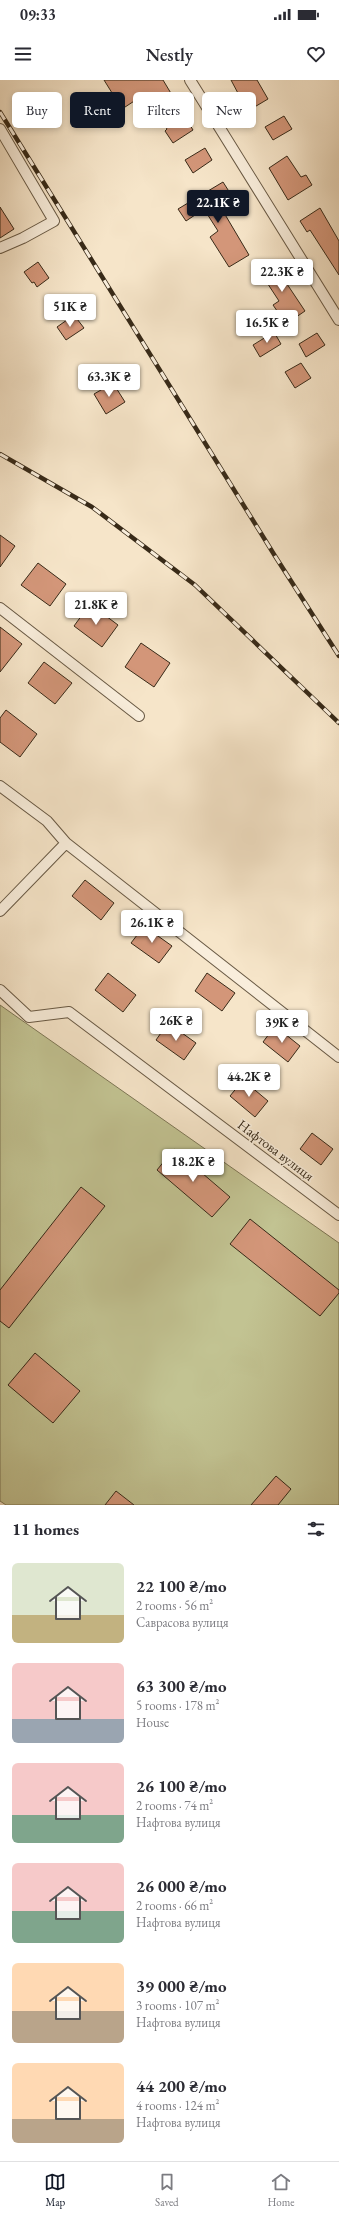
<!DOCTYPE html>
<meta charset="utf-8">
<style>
:root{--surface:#fff;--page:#f2f2f3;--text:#2b2b33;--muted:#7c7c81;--line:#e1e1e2;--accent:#111827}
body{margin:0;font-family:"EB Garamond",serif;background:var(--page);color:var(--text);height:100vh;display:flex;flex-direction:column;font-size:15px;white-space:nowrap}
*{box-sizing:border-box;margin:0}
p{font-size:13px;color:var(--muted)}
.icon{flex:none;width:22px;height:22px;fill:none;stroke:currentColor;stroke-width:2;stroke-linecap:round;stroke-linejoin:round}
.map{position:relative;height:1425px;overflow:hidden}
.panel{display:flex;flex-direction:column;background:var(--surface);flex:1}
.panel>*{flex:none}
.top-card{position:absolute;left:12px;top:12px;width:315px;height:36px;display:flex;gap:8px}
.price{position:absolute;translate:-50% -34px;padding:0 9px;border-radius:4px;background:#fff;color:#222;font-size:13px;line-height:26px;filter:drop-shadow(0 1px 2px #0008)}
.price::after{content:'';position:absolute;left:50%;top:24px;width:12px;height:9px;margin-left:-6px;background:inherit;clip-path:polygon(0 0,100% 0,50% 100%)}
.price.active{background:var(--accent);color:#fff}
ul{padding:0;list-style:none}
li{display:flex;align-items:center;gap:12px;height:100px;padding:0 12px}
li span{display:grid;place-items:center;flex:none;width:112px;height:80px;border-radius:6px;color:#555}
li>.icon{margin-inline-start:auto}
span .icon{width:48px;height:48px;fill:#fffc;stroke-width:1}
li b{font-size:17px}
h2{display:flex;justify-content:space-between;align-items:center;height:48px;padding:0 12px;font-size:17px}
.pill{padding:0 14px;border-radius:6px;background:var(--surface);box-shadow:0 2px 6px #0003;font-size:14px;line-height:36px}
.pill.active{background:var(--accent);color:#fff}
.status{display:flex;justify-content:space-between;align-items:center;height:28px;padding:0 20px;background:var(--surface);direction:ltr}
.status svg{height:11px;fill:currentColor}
header{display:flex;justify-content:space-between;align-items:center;height:52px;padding:0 12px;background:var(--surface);font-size:18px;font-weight:600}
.menu{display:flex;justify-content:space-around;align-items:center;height:56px;border-top:1px solid var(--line);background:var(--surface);font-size:11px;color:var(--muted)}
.menu a{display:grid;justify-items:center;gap:2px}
.menu .active{color:var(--accent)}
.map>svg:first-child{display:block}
.green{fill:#c2c392;stroke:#7d7655}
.building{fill:#d39679;stroke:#382a18}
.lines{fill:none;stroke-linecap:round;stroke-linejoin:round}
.street-casing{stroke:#685944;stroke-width:12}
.street{stroke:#f9eedc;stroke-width:10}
.rail-casing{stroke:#382a18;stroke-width:4.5}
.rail{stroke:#f9eedc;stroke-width:3;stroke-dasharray:9;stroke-linecap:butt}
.labels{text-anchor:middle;stroke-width:3;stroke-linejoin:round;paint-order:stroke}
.street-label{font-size:14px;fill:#382a18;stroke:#f9eedc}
</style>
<div class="status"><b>09:33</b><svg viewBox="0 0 49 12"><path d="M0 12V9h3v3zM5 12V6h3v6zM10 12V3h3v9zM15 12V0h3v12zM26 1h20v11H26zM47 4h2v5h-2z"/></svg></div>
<header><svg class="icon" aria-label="menu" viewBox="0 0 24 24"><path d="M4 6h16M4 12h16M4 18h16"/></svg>Nestly<svg class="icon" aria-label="heart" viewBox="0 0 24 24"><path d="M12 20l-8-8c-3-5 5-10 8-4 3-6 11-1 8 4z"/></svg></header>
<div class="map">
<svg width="339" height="1425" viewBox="0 0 339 1425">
<rect width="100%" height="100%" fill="#f6e5c9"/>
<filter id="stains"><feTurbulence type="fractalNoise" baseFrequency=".005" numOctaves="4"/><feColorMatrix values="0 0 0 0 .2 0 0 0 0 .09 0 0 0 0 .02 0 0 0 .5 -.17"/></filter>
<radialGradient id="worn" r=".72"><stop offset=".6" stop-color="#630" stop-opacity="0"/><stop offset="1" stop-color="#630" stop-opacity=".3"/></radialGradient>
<path class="green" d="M0,925L339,1163V1425H6L0,1421Z"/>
<path class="building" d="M104,0H163L193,50L173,63L165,51L167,49L145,14L122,29Z
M231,0H257L268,19L241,35L234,21L240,17Z
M284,36L292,49L273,60L265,47Z
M205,68L212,80L193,93L185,80Z
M287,76L301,97L306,95L312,105L288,120L269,88Z
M223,102L230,113L217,121L249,175L229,187L210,157L218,151L204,129L186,141L178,129Z
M0,127L14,149L0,158Z
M320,128L339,161V195L310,150L307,152L300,141Z
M277,181L286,196L283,198L305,231L286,244L273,225L279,221L260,192Z
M38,182L49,198L37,207L34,202L32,203L24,192Z
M74,235L84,248L66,260L57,247Z
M274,252L281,264L260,277L253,265Z
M317,253L325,265L306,277L299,264Z
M301,283L311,298L295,308L285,292Z
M113,303L125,322L106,334L94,314Z
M0,455L15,466L0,487Z
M38,483L66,504L50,526L21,505Z
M90,524L118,545L102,567L74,546Z
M0,547L22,564L0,592Z
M141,563L170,583L154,607L125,587Z
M44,582L72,603L55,624L28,603Z
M6,630L37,654L20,677L0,662V638Z
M85,800L114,823L101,840L72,816Z
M144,846L172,866L159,883L131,863Z
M108,893L136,915L123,932L95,910Z
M207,893L235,913L222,931L195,911Z
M168,943L196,963L184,980L156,960Z
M275,946L300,966L288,982L263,962Z
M243,1000L268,1021L255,1037L230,1016Z
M312,1053L333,1069L321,1085L300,1069Z
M174,1069L230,1117L212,1137L157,1090Z
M81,1107L105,1126L9,1248L0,1241V1210Z
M250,1139L339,1210V1213L320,1236L230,1164Z
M35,1273L80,1311L53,1343L8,1305Z
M276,1396L291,1409L278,1425H251Z
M116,1411L134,1425H105Z"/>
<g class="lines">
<defs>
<path id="street" d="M190,0L339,240
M0,49L54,141L23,158L0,168
M0,528L139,636
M0,706L47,741L66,763L339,977
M0,831L66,763
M0,910L29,937L69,932L339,1135"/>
</defs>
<use href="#street" class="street-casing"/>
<use href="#street" class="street"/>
<defs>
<path id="rail" d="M0,32L275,476L339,576
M0,374L92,427L195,505L339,643"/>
</defs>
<use href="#rail" class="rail-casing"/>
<use href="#rail" class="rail"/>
</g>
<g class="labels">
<g class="street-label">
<text transform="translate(276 1070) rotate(37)" y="5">Нафтова вулиця</text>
</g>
</g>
<rect width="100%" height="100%" filter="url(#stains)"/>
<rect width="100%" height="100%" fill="url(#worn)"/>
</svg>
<b class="price active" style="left:218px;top:144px">22.1K ₴</b>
<b class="price" style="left:282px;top:213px">22.3K ₴</b>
<b class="price" style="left:70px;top:248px">51K ₴</b>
<b class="price" style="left:267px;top:264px">16.5K ₴</b>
<b class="price" style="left:109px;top:318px">63.3K ₴</b>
<b class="price" style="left:96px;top:546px">21.8K ₴</b>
<b class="price" style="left:152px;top:864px">26.1K ₴</b>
<b class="price" style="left:176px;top:962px">26K ₴</b>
<b class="price" style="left:282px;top:964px">39K ₴</b>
<b class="price" style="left:249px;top:1018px">44.2K ₴</b>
<b class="price" style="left:193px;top:1103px">18.2K ₴</b>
<div class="top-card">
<a class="pill">Buy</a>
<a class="pill active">Rent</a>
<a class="pill">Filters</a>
<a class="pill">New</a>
</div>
</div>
<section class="panel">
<h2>11 homes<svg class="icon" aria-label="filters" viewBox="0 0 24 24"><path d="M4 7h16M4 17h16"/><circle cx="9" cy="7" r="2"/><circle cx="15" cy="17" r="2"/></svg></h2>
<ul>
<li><span style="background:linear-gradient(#dfe7d0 65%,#c2b280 0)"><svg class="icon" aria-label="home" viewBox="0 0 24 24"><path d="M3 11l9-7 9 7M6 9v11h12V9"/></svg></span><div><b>22 100 ₴/mo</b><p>2 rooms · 56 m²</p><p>Саврасова вулиця</p></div></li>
<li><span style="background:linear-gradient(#f6c9c9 70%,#9aa5b1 0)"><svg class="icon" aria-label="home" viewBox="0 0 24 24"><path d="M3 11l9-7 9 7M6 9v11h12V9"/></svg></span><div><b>63 300 ₴/mo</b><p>5 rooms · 178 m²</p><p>House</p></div></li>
<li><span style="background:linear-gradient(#f6c9c9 65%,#7fa58c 0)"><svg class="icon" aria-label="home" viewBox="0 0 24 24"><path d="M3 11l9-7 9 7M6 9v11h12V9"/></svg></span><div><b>26 100 ₴/mo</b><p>2 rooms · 74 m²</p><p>Нафтова вулиця</p></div></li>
<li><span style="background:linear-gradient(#f6c9c9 60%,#7fa58c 0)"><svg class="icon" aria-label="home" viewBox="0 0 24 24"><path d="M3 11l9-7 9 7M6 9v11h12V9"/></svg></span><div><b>26 000 ₴/mo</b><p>2 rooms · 66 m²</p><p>Нафтова вулиця</p></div></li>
<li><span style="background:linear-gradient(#ffd9b3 60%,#b9a48a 0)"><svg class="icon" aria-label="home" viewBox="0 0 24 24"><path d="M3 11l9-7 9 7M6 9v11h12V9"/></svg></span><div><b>39 000 ₴/mo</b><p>3 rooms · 107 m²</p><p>Нафтова вулиця</p></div></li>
<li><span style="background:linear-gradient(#ffd9b3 70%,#b9a48a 0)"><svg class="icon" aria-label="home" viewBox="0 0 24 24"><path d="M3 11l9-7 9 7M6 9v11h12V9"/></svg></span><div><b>44 200 ₴/mo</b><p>4 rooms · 124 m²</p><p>Нафтова вулиця</p></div></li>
</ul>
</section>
<nav class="menu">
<a class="active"><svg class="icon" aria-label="map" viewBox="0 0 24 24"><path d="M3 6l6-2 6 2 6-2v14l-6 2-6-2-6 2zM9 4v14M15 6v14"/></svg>Map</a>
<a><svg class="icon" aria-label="saved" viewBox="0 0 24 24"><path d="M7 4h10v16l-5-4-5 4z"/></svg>Saved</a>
<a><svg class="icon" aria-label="home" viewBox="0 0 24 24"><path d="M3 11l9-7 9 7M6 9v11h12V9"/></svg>Home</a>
</nav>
